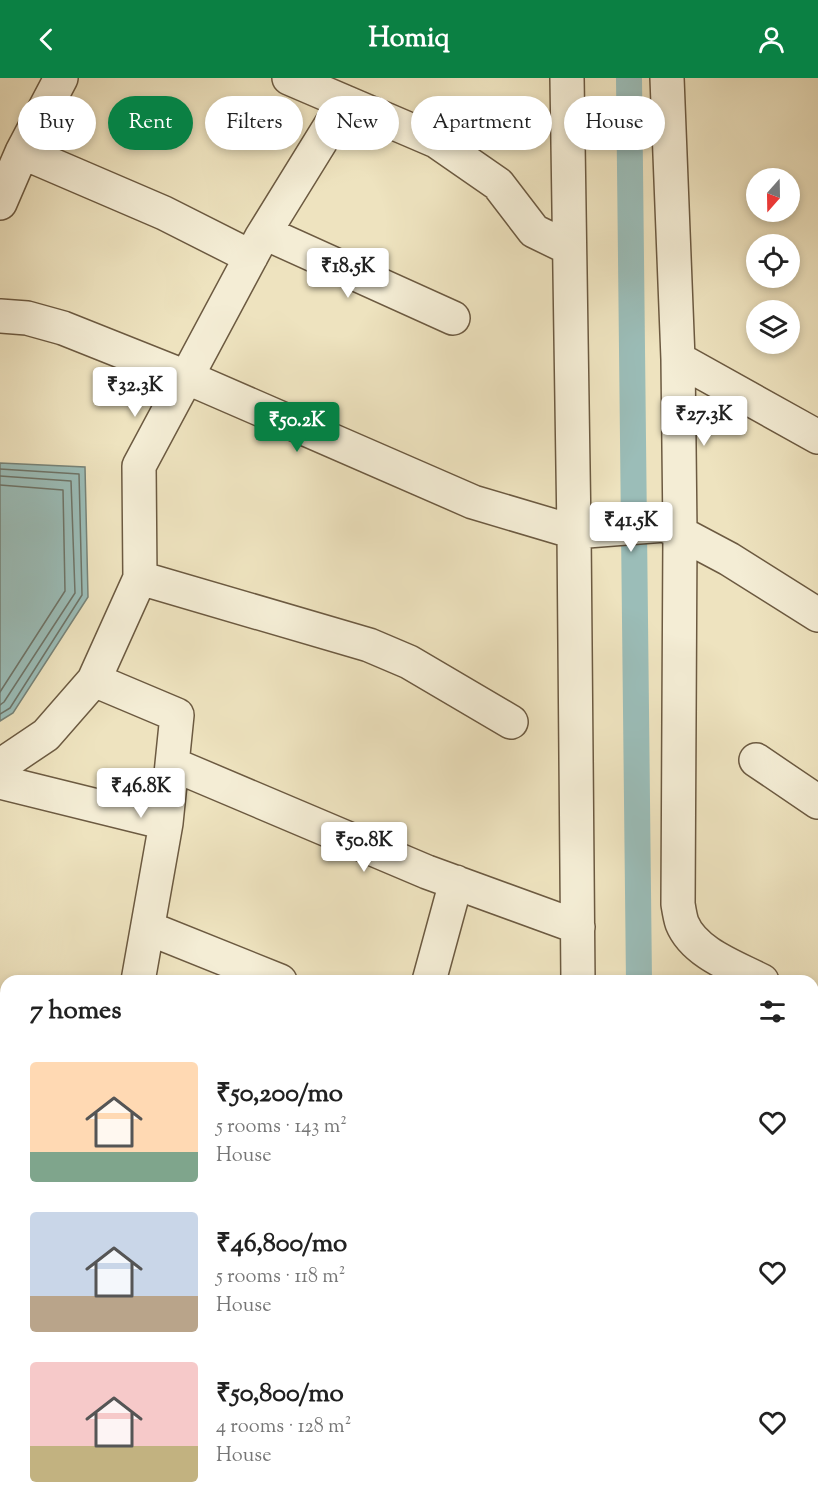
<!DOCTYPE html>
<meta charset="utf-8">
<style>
:root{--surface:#fff;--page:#f6f6f6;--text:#222;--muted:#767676;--accent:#0b8043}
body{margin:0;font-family:"Sorts Mill Goudy",serif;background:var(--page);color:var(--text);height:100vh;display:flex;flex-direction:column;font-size:22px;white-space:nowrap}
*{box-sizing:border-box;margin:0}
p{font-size:20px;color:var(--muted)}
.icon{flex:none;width:33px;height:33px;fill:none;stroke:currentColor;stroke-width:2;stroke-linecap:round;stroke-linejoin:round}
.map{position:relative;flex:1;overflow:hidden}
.details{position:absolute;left:0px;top:897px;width:819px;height:536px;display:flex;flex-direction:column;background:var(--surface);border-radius:18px 18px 0 0;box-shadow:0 3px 9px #0003}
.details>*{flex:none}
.hud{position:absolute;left:18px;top:18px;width:783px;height:54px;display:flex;gap:12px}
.needle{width:39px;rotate:200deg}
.controls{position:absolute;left:746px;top:90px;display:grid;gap:12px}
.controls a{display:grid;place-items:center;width:54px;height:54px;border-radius:50%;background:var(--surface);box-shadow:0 3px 9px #0003;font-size:30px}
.price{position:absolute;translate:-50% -51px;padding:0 14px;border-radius:6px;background:#fff;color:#222;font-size:20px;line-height:39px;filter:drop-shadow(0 2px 3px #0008)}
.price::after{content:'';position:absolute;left:50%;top:36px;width:18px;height:14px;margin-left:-9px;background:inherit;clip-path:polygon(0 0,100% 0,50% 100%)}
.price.active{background:var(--accent);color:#fff}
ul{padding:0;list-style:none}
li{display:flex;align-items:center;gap:18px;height:150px;padding:0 30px}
li span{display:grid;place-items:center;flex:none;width:168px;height:120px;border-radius:6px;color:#555}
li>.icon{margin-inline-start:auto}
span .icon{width:72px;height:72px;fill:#fffc;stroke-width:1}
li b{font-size:26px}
h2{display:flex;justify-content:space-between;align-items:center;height:72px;padding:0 30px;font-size:26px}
.tag{padding:0 21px;border-radius:27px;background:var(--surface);box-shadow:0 3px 9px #0003;font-size:21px;line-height:54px}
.tag.active{background:var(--accent);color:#fff}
header{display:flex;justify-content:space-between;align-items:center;height:78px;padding:0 30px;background:var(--accent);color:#fff;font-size:27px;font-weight:800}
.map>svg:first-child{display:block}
.water{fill:#9bbdb8;stroke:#778378;stroke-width:1.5}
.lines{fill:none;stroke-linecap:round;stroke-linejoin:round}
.shore{stroke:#6e7468;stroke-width:1.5}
.canal{stroke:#9bbdb8;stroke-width:26}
.building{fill:#d9a892;stroke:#402c17;stroke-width:1.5}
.minor-casing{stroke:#6c5a41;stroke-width:36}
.minor{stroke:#f4edd5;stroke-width:33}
</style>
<header><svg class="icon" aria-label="back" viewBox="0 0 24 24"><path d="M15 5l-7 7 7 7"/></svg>Homiq<svg class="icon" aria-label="person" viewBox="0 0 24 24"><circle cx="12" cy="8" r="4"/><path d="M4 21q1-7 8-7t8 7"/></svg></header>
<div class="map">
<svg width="818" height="1432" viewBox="0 0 818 1432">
<rect width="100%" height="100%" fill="#eee3bf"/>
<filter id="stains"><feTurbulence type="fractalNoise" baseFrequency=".00333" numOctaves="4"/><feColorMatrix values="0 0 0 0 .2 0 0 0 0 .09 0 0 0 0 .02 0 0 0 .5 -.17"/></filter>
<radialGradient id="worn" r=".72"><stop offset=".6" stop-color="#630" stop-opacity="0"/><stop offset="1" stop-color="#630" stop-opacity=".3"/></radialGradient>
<path class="water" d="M0,385L85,389L88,519L13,635L0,643Z"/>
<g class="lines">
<path class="shore" d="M0,391L79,396L82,517L10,630L0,636
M0,398L71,403L75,515L4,624L0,627
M0,407L63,412L65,513L0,614"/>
<path class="canal" d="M629,0L639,903"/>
</g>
<path class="building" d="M0,1084L6,1085V1119L0,1118Z
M0,1155L6,1156V1293L0,1291Z
M5,1413L6,1426H66L71,1428L70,1432H0Z
M401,1426H426L447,1432H400Z"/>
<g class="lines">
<defs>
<path id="minor" d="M289,0L436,63L498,106L534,153L569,170
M567,0L574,454L578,903
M667,0L678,281L680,455L678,826C679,832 680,839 682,845C694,875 735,889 762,903
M22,74L164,135L251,179
M0,125L22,74L61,0
M265,155L453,240
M0,238L27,240L63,250L186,299L473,424L574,454L665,447L729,481L818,537
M678,281L818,359
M140,500L369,567L409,584L511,644
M94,602L177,637L166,745L138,903
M756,682L818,724
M172,686L427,794L578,849
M0,688L46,657L94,602L140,500L139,388L261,160L345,24
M0,704L166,745
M148,850L280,903
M429,903L456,804
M813,931L818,934
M0,1008H6
M0,1133L6,1135
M0,1302L6,1304
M0,1380L6,1351
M813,1381L818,1379
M474,1426L495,1432
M619,1426L621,1432
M704,1432L711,1426"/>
</defs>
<use href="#minor" class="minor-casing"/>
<use href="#minor" class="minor"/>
</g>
<rect width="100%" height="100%" filter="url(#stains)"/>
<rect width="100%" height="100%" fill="url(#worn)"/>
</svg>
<div class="controls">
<a><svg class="needle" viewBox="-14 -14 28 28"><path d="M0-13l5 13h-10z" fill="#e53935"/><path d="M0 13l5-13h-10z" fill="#767676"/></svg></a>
<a><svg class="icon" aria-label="locate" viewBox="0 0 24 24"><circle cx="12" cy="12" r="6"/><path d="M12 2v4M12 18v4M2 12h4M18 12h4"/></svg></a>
<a><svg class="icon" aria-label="layers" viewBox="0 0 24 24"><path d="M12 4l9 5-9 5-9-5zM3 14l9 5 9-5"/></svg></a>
</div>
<b class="price" style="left:348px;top:221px">₹18.5K</b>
<b class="price" style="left:135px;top:340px">₹32.3K</b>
<b class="price" style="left:704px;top:369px">₹27.3K</b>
<b class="price active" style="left:297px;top:375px">₹50.2K</b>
<b class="price" style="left:631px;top:475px">₹41.5K</b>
<b class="price" style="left:141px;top:741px">₹46.8K</b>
<b class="price" style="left:364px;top:795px">₹50.8K</b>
<div class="hud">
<a class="tag">Buy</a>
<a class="tag active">Rent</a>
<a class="tag">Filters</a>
<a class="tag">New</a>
<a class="tag">Apartment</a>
<a class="tag">House</a>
</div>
<section class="details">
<h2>7 homes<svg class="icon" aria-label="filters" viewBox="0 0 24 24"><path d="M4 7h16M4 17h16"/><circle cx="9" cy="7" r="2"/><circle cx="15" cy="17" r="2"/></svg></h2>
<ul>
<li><span style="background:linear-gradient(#ffd9b3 75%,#7fa58c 0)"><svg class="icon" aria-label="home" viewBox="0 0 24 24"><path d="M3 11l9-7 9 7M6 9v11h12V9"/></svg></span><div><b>₹50,200/mo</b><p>5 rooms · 143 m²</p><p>House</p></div><svg class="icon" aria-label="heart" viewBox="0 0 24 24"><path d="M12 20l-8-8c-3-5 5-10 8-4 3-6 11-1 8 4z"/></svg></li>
<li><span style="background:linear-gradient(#c9d6e8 70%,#b9a48a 0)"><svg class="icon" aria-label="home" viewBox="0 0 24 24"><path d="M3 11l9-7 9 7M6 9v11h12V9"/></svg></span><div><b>₹46,800/mo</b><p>5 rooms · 118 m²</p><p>House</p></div><svg class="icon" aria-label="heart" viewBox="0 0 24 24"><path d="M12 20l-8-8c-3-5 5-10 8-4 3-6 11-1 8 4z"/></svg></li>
<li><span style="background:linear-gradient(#f6c9c9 70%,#c2b280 0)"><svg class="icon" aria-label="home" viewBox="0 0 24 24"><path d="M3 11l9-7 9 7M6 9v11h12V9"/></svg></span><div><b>₹50,800/mo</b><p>4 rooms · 128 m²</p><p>House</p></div><svg class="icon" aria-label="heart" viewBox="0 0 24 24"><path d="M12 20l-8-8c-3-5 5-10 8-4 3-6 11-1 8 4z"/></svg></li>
</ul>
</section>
</div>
